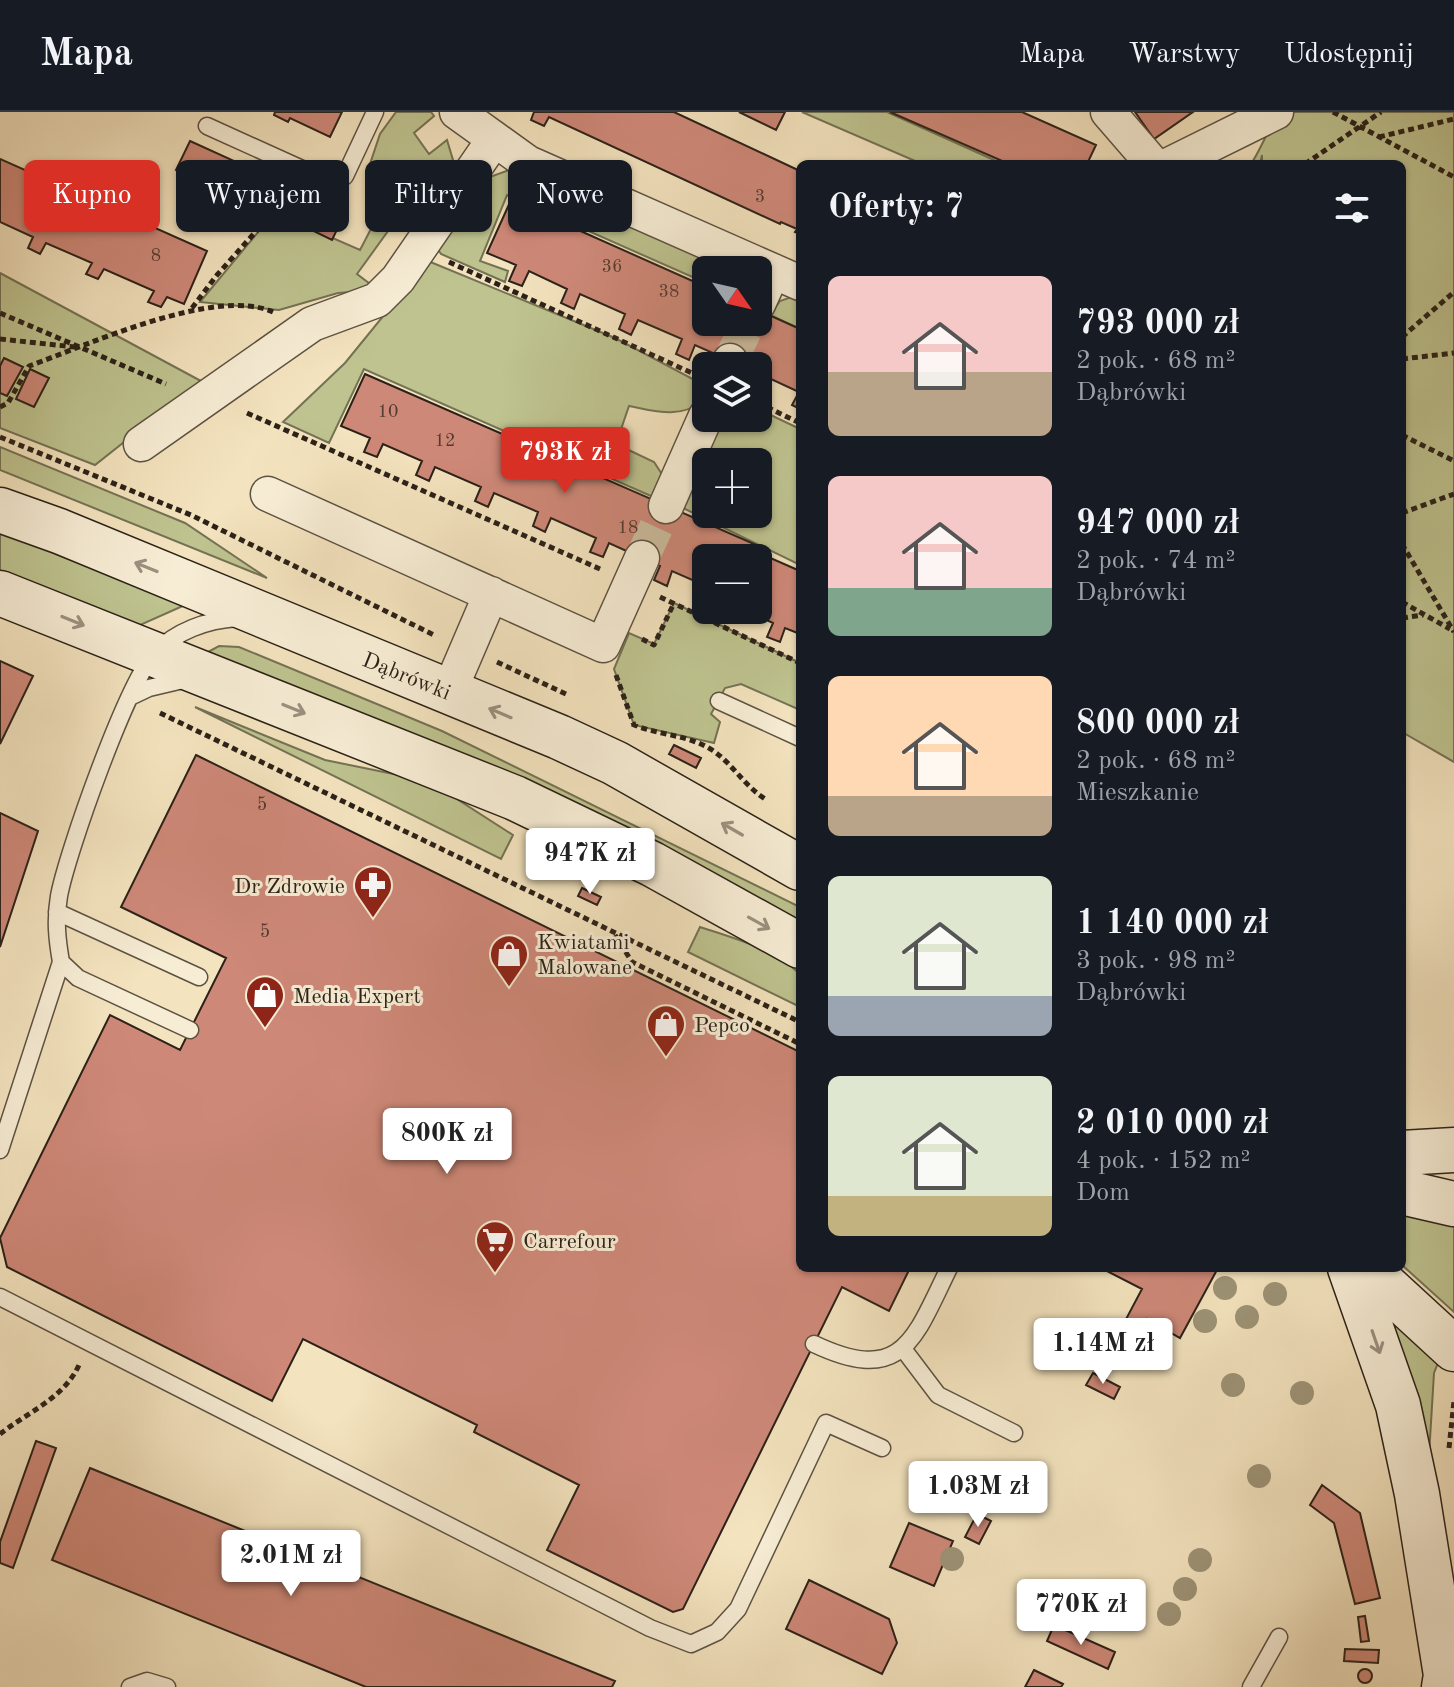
<!DOCTYPE html>
<html lang="pl">
<meta charset="utf-8">
<style>
:root{--surface:#171b24;--page:#20242c;--text:#f1f3f6;--muted:#9ea1a6;--line:#363941;--accent:#d93025}
body{margin:0;font-family:"Old Standard TT",serif;background:var(--page);color:var(--text);height:100vh;display:flex;flex-direction:column;font-size:30px;white-space:nowrap}
*{box-sizing:border-box;margin:0}
p{font-size:26px;color:var(--muted)}
.icon{flex:none;width:44px;height:44px;fill:none;stroke:currentColor;stroke-width:2;stroke-linecap:round;stroke-linejoin:round}
.map{position:relative;flex:1;overflow:hidden}
.panel{position:absolute;left:796px;top:48px;width:610px;height:1112px;display:flex;flex-direction:column;background:var(--surface);border-radius:12px;box-shadow:0 2px 6px #0004}
.panel>*{flex:none}
.hud{position:absolute;left:24px;top:48px;width:652px;height:72px;display:flex;gap:16px}
.needle{width:52px;rotate:124deg}
.controls{position:absolute;left:692px;top:144px;display:grid;gap:16px}
.controls a{display:grid;place-items:center;width:80px;height:80px;border-radius:12px;background:var(--surface);box-shadow:0 2px 6px #0004;font-size:40px}
.price{position:absolute;translate:-50% -68px;padding:0 18px;border-radius:8px;background:#fff;color:#222;font-size:26px;line-height:52px;filter:drop-shadow(0 2px 4px #0008)}
.price::after{content:'';position:absolute;left:50%;top:48px;width:24px;height:18px;margin-left:-12px;background:inherit;clip-path:polygon(0 0,100% 0,50% 100%)}
.price.current{background:var(--accent);color:#fff}
ul{padding:0;list-style:none}
li{display:flex;align-items:center;gap:24px;height:200px;padding:0 32px}
li span{display:grid;place-items:center;flex:none;width:224px;height:160px;border-radius:12px;color:#555}
li>.icon{margin-inline-start:auto}
span .icon{width:96px;height:96px;fill:#fffc;stroke-width:1}
li b{font-size:34px}
h2{display:flex;justify-content:space-between;align-items:center;height:96px;padding:0 32px;font-size:34px}
.chip{padding:0 28px;border-radius:12px;background:var(--surface);box-shadow:0 2px 6px #0004;font-size:28px;line-height:72px}
.chip.current{background:var(--accent);color:#fff}
header{display:flex;align-items:center;gap:48px;box-sizing:border-box;height:112px;padding:0 40px;background:var(--surface);border-bottom:2px solid var(--line)}
header strong{font-size:38px}
nav{display:flex;gap:44px;margin-inline-start:auto;font-size:28px}
.map>svg:first-child{display:block}
.green{fill:#bec38f;stroke:#747254;stroke-width:2;fill-rule:evenodd}
.building{fill:#ce8878;stroke:#2b2118;stroke-width:2}
.lines{fill:none;stroke-linecap:round;stroke-linejoin:round}
.street-tunnel{stroke:#cbbc9d;stroke-width:34;stroke-dasharray:34 17;stroke-linecap:butt}
.lane-casing{stroke:#5d5242;stroke-width:19}
.street-casing{stroke:#5d5242;stroke-width:37}
.secondary-casing{stroke:#2b2118;stroke-width:47}
.path{stroke:#2b2118;stroke-width:5;stroke-dasharray:6 4;stroke-linecap:butt}
.lane{stroke:#f7edd5;stroke-width:16}
.street{stroke:#f7edd5;stroke-width:34}
.secondary{stroke:#f7edd5;stroke-width:44}
.tree{fill:#9d9376}
.oneway{stroke:#9b9180}
.labels{text-anchor:middle;stroke-width:6;stroke-linejoin:round;paint-order:stroke}
.number-label{font-size:18px;fill:#543b30}
.street-label{font-size:22px;fill:#2b2118;stroke:#f7edd5}
.poi-label{font-size:22px;fill:#2b2118;stroke:#f7edd5;text-anchor:start}
</style>
<header>
<strong>Mapa</strong>
<nav><a>Mapa</a><a>Warstwy</a><a>Udostępnij</a></nav>
</header>
<div class="map">
<svg width="1454" height="1575" viewBox="0 0 1454 1575">
<rect width="100%" height="100%" fill="#f3e3be"/>
<filter id="stains"><feTurbulence type="fractalNoise" baseFrequency=".0025" numOctaves="4"/><feColorMatrix values="0 0 0 0 .2 0 0 0 0 .09 0 0 0 0 .02 0 0 0 .5 -.17"/></filter>
<radialGradient id="worn" r=".72"><stop offset=".6" stop-color="#630" stop-opacity="0"/><stop offset="1" stop-color="#630" stop-opacity=".3"/></radialGradient>
<path class="green" d="M396,0H431L434,4L414,21L429,42L447,28L453,48L431,104L409,90L357,162L378,178L338,181L279,198L200,190L308,60L314,81L302,78L289,107L360,138L373,113H383L395,84L368,58L380,22Z
M802,0H887L1003,52H922Z
M1281,0H1454V650L1402,620V52H1262V43L1260,52H1251C1263,34 1267,17 1281,0Z
M509,58L738,158H706V171L507,83L480,149L508,159L505,170L441,142L437,136L487,66Z
M428,149L615,226L706,274L702,290C678,307 655,299 629,294L616,332L654,350L665,367L660,388L364,257L329,331L283,310L345,251Z
M0,161L201,269L95,353L0,316Z
M797,183L800,217L770,203L780,189Z
M758,297L800,317V453L683,396L716,306H758ZM706,350H758V402H706Z
M0,335L185,411L267,466L0,358Z
M0,420L185,493L138,514L0,463Z
M674,491L800,551V598L741,572L725,576L711,602L720,610L714,631L634,613L614,557L629,521L654,532Z
M219,534L239,535L442,619L800,795V812L418,627L208,540Z
M195,595L325,648L418,667L438,675L513,723L501,747Z
M700,815C737,827 771,836 800,862V895L688,840Z
M1402,1097L1454,1108V1200L1402,1153Z
M1389,1204L1438,1251L1434,1261L1428,1360Z"/>
<path class="building" d="M275,0H342L330,25L290,6L288,10L274,3Z
M534,0H674L800,59V122L795,120L797,117L781,110L780,112L549,5L544,14L531,8Z
M739,0H785L776,18Z
M890,0H1022L1096,33L1087,52H1009Z
M1135,0H1193L1154,27Z
M190,29L278,69L264,99L176,58Z
M0,47L207,139L184,192L167,185L161,195L148,190L154,179L104,157L98,167L86,162L92,151L46,131L40,142L28,136L33,125L0,110Z
M302,78L346,99L332,128L289,107Z
M511,88L706,175V210H758V198L800,217V297L792,293L799,280L760,262L758,266V254H742L695,233L689,248L676,242L682,227L638,208L631,223L619,217L625,202L580,182L574,197L561,191L567,177L529,159L522,174L509,169L516,153L487,141Z
M4,246L23,255L7,284L0,281V254Z
M30,257L49,266L34,295L16,287Z
M365,262L770,439L768,445L800,459V522L785,516L780,530L767,525L773,511L745,498H758V446H706V474L672,459L667,474L654,468L660,454L642,446L609,431L603,445L590,440L596,426L551,406L545,420L533,414L538,400L494,381L488,395L475,389L481,375L435,355L429,369L416,363L422,349L383,332L377,345L364,340L370,326L341,314Z
M0,549L33,564L0,632Z
M674,633L701,646L696,656L669,642Z
M196,643L800,940V1156H910L889,1199L842,1175L683,1497L673,1500L547,1438L579,1373L474,1320L477,1313L303,1227L272,1289L7,1155L0,1126L110,903L180,938L226,846L121,795Z
M0,701L38,719L0,835Z
M582,776L601,785L597,793L578,784Z
M1101,1156H1218L1180,1226L1147,1207L1142,1219L1125,1209L1142,1177Z
M1093,1261L1120,1275L1114,1287L1086,1273Z
M36,1329L56,1336L13,1456L0,1451V1430Z
M90,1356L615,1569L612,1575H366L52,1448Z
M1322,1373L1360,1401L1380,1486L1355,1492L1334,1411L1310,1393Z
M977,1402L991,1409L979,1432L965,1425Z
M909,1411L953,1429L934,1474L890,1455Z
M809,1468L889,1507L897,1531L882,1562L786,1517Z
M1365,1504L1369,1529L1361,1530L1358,1505Z
M1054,1513L1115,1540L1108,1557L1047,1529Z
M1345,1537L1379,1538L1378,1551L1344,1549Z
M1358 1564a7 7 0 1 1 14 0a7 7 0 1 1-14 0Z
M1034,1558L1063,1572L1061,1575H1025Z"/>
<g class="lines">
<path class="street-tunnel" d="M730,249L749,210
M642,446L666,394"/>
<defs>
<path id="lane" d="M207,14L333,71L345,64L375,0
M130,585L149,576L183,568
M719,589L800,626
M57,800L199,865
M61,850L78,866L190,918
M0,1038L61,850C57,827 55,808 59,784C67,741 127,571 155,541C176,519 207,508 237,506
M0,1185L650,1516L691,1532L717,1520L738,1497L826,1311L882,1336
M814,1232C903,1274 914,1227 949,1156
M904,1238L938,1283L1014,1321
M130,1575L147,1569L167,1575
M1251,1575L1279,1525"/>
<path id="street" d="M457,0L528,51L800,171
M1108,0L1153,52
M1171,52L1276,0
M758,192L773,159
M728,254L730,249
M141,332L312,212L377,188L398,167L493,29
M268,382L603,533L642,446
M666,394L706,304
M449,580L491,482"/>
<path id="secondary" d="M0,398L59,419L559,625L615,651L800,756
M0,481L515,686L652,752L800,834
M1402,1041L1454,1038
M1402,1080L1454,1092
M1350,1156L1398,1293L1417,1382L1446,1563L1444,1575
M1366,1156L1454,1237"/>
</defs>
<use href="#lane" class="lane-casing"/>
<use href="#street" class="street-casing"/>
<use href="#secondary" class="secondary-casing"/>
<path class="path" d="M1333,0L1454,65
M1379,25L1454,7
M1305,52L1381,0
M449,150L694,262
M192,196L217,163L292,79
M0,201L166,272
M1402,225L1454,180
M0,227L75,235
M1402,247L1454,241
M758,291L800,311
M0,295L8,291L29,254C88,233 215,174 273,200
M247,301L600,457
M1402,323L1454,349
M0,325L191,403L436,524
M1402,401L1454,382
M1402,432L1454,520
M660,485L800,551
M1402,490L1450,517
M1402,506L1423,503
M642,527L654,533L674,491
M497,550L568,583
M616,563L634,613
M160,601L800,910
M632,612C659,624 690,622 715,640C733,653 744,673 765,687
M615,823L632,850L800,932
M0,1322C28,1300 64,1286 79,1253
M1449,1336L1454,1289"/>
<use href="#lane" class="lane"/>
<use href="#street" class="street"/>
<use href="#secondary" class="secondary"/>
</g>
<g class="tree">
<circle cx="1225" cy="1176" r="12"/>
<circle cx="1275" cy="1182" r="12"/>
<circle cx="1247" cy="1205" r="12"/>
<circle cx="1205" cy="1209" r="12"/>
<circle cx="1233" cy="1273" r="12"/>
<circle cx="1302" cy="1281" r="12"/>
<circle cx="1259" cy="1364" r="12"/>
<circle cx="952" cy="1447" r="12"/>
<circle cx="1200" cy="1448" r="12"/>
<circle cx="1185" cy="1477" r="12"/>
<circle cx="1169" cy="1502" r="12"/>
</g>
<defs><path id="oneway-shaft" d="M-6 0H5M1.5-3L5.5 0L1.5 3" fill="none" stroke-width="1.6" stroke-linecap="round" stroke-linejoin="round" transform="scale(2)"/></defs>
<g class="oneway">
<use href="#oneway-shaft" transform="translate(146 455) rotate(-158)"/>
<use href="#oneway-shaft" transform="translate(73 509) rotate(22)"/>
<use href="#oneway-shaft" transform="translate(294 597) rotate(22)"/>
<use href="#oneway-shaft" transform="translate(500 601) rotate(-157)"/>
<use href="#oneway-shaft" transform="translate(732 717) rotate(-150)"/>
<use href="#oneway-shaft" transform="translate(759 811) rotate(29)"/>
<use href="#oneway-shaft" transform="translate(1376 1230) rotate(71)"/>
</g>
<defs>
<symbol id="pharmacy-pin" viewBox="-11 -11 22 30"><path d="M0 17L-7.5 6A9.5 9.5 0 1 1 7.5 6Z" fill="#8f2418" stroke="#f7edd5"/><path d="M-2-6h4v4h4v4h-4v4h-4v-4h-4v-4h4Z" fill="#fff"/></symbol>
<symbol id="shop-pin" viewBox="-11 -11 22 30"><path d="M0 17L-7.5 6A9.5 9.5 0 1 1 7.5 6Z" fill="#8f2418" stroke="#f7edd5"/><path d="M-5-2.5h2.3a2.7 3.5 0 0 1 5.4 0H5L5.5 6h-11ZM-1.5-2.5h3a1.5 2.3 0 0 0-3 0Z" fill="#fff"/></symbol>
<symbol id="supermarket-pin" viewBox="-11 -11 22 30"><path d="M0 17L-7.5 6A9.5 9.5 0 1 1 7.5 6Z" fill="#8f2418" stroke="#f7edd5"/><path d="M-6-5.5h2.5l.6 2H6L4.5 2H-2.5L-4.4-4H-6ZM-1.5 3.2a1.3 1.3 0 1 0 .1 0ZM3 3.2a1.3 1.3 0 1 0 .1 0Z" fill="#fff"/></symbol>
</defs>
<g fill-rule="evenodd">
<use href="#pharmacy-pin" x="351" y="751" width="44" height="60"/>
<use href="#shop-pin" x="487" y="820" width="44" height="60"/>
<use href="#shop-pin" x="243" y="861" width="44" height="60"/>
<use href="#shop-pin" x="644" y="890" width="44" height="60"/>
<use href="#supermarket-pin" x="473" y="1106" width="44" height="60"/>
</g>
<g class="labels">
<g class="number-label">
<text x="760" y="90">3</text>
<text x="156" y="149">8</text>
<text x="612" y="160">36</text>
<text x="669" y="185">38</text>
<text x="388" y="305">10</text>
<text x="445" y="334">12</text>
<text x="628" y="421">18</text>
<text x="262" y="698">5</text>
<text x="265" y="825">5</text>
</g>
<g class="street-label">
<text transform="translate(407 563) rotate(22)" y="8">Dąbrówki</text>
</g>
<g class="poi-label">
<text x="345" y="781" text-anchor="end">Dr Zdrowie</text>
<text x="537" y="837">Kwiatami<tspan x="537" dy="25">Malowane</tspan></text>
<text x="293" y="891">Media Expert</text>
<text x="694" y="920">Pepco</text>
<text x="523" y="1136">Carrefour</text>
</g>
</g>
<rect width="100%" height="100%" filter="url(#stains)"/>
<rect width="100%" height="100%" fill="url(#worn)"/>
</svg>
<div class="controls">
<a><svg class="needle" viewBox="-14 -14 28 28"><path d="M0-13l5 13h-10z" fill="#e53935"/><path d="M0 13l5-13h-10z" fill="#9ea1a6"/></svg></a>
<a><svg class="icon" aria-label="layers" viewBox="0 0 24 24"><path d="M12 4l9 5-9 5-9-5zM3 14l9 5 9-5"/></svg></a>
<a>+</a>
<a>−</a>
</div>
<b class="price current" style="left:565px;top:383px">793K zł</b>
<b class="price" style="left:590px;top:784px">947K zł</b>
<b class="price" style="left:447px;top:1064px">800K zł</b>
<b class="price" style="left:1103px;top:1274px">1.14M zł</b>
<b class="price" style="left:978px;top:1417px">1.03M zł</b>
<b class="price" style="left:291px;top:1486px">2.01M zł</b>
<b class="price" style="left:1081px;top:1535px">770K zł</b>
<div class="hud">
<a class="chip current">Kupno</a>
<a class="chip">Wynajem</a>
<a class="chip">Filtry</a>
<a class="chip">Nowe</a>
</div>
<section class="panel">
<h2>Oferty: 7<svg class="icon" aria-label="filters" viewBox="0 0 24 24"><path d="M4 7h16M4 17h16"/><circle cx="9" cy="7" r="2"/><circle cx="15" cy="17" r="2"/></svg></h2>
<ul>
<li><span style="background:linear-gradient(#f6c9c9 60%,#b9a48a 0)"><svg class="icon" aria-label="home" viewBox="0 0 24 24"><path d="M3 11l9-7 9 7M6 9v11h12V9"/></svg></span><div><b>793 000 zł</b><p>2 pok. · 68 m²</p><p>Dąbrówki</p></div></li>
<li><span style="background:linear-gradient(#f6c9c9 70%,#7fa58c 0)"><svg class="icon" aria-label="home" viewBox="0 0 24 24"><path d="M3 11l9-7 9 7M6 9v11h12V9"/></svg></span><div><b>947 000 zł</b><p>2 pok. · 74 m²</p><p>Dąbrówki</p></div></li>
<li><span style="background:linear-gradient(#ffd9b3 75%,#b9a48a 0)"><svg class="icon" aria-label="home" viewBox="0 0 24 24"><path d="M3 11l9-7 9 7M6 9v11h12V9"/></svg></span><div><b>800 000 zł</b><p>2 pok. · 68 m²</p><p>Mieszkanie</p></div></li>
<li><span style="background:linear-gradient(#dfe7d0 75%,#9aa5b1 0)"><svg class="icon" aria-label="home" viewBox="0 0 24 24"><path d="M3 11l9-7 9 7M6 9v11h12V9"/></svg></span><div><b>1 140 000 zł</b><p>3 pok. · 98 m²</p><p>Dąbrówki</p></div></li>
<li><span style="background:linear-gradient(#dfe7d0 75%,#c2b280 0)"><svg class="icon" aria-label="home" viewBox="0 0 24 24"><path d="M3 11l9-7 9 7M6 9v11h12V9"/></svg></span><div><b>2 010 000 zł</b><p>4 pok. · 152 m²</p><p>Dom</p></div></li>
</ul>
</section>
</div>
